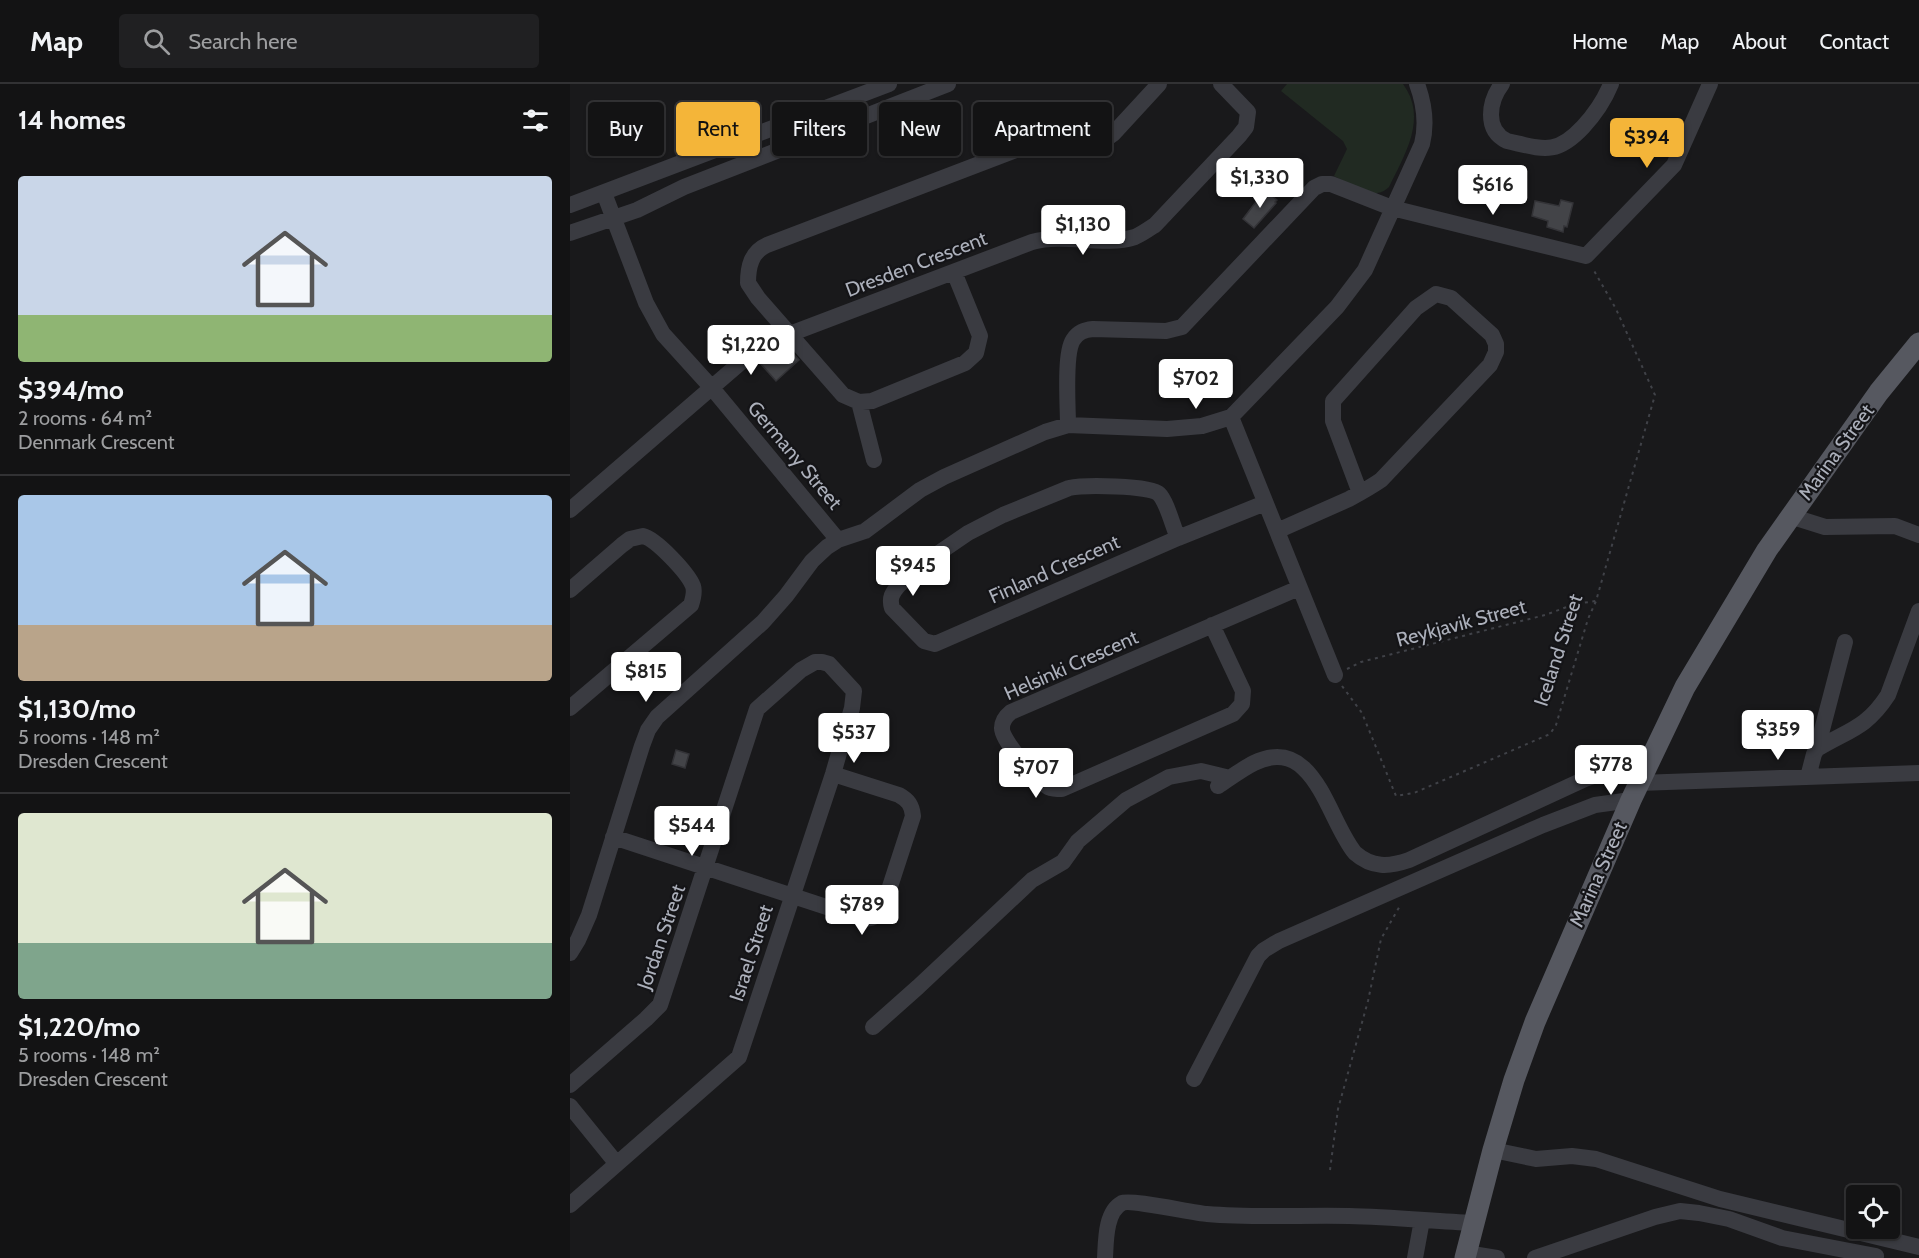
<!DOCTYPE html>
<meta charset="utf-8">
<style>
:root{--surface:#131314;--page:#202022;--text:#f1f3f6;--muted:#9d9ea0;--line:#323234;--accent:#f4b539}
body{margin:0;font-family:Cabin,sans-serif;background:var(--page);color:var(--text);height:100vh;display:flex;flex-direction:column;font-size:22px;white-space:nowrap}
*{box-sizing:border-box;margin:0}
p{font-size:20px;color:var(--muted)}
.icon{flex:none;width:33px;height:33px;fill:none;stroke:currentColor;stroke-width:2;stroke-linecap:round;stroke-linejoin:round}
.map{position:relative;flex:1;overflow:hidden}
.details{display:flex;flex-direction:column;background:var(--surface);width:570px}
.details>*{flex:none}
.top-card{position:absolute;left:18px;top:18px;width:570px;height:54px;display:flex;gap:12px}
.fabs{position:absolute;left:1276px;top:1101px;display:grid;gap:12px}
.fabs a{display:grid;place-items:center;width:54px;height:54px;border-radius:6px;background:var(--surface);box-shadow:0 2px 4px #0004,0 0 0 2px var(--line);font-size:30px}
.price{position:absolute;translate:-50% -51px;padding:0 14px;border-radius:6px;background:#fff;color:#222;font-size:20px;line-height:39px;filter:drop-shadow(0 2px 3px #0008)}
.price::after{content:'';position:absolute;left:50%;top:36px;width:18px;height:14px;margin-left:-9px;background:inherit;clip-path:polygon(0 0,100% 0,50% 100%)}
.price.on{background:var(--accent);color:#111}
ul{padding:0;list-style:none}
li{display:grid;align-content:center;gap:12px;height:318px;padding:0 18px}
li+li{border-top:2px solid var(--line)}
li span{display:grid;place-items:center;height:186px;border-radius:6px;color:#555}
li>.icon{margin-inline-start:auto}
span .icon{width:108px;height:108px;fill:#fffc;stroke-width:1}
li b{font-size:26px}
h2{display:flex;justify-content:space-between;align-items:center;height:72px;padding:0 18px;font-size:26px}
.tag{padding:0 21px;border-radius:6px;background:var(--surface);box-shadow:0 2px 4px #0004,0 0 0 2px var(--line);font-size:21px;line-height:54px}
.tag.on{background:var(--accent);color:#111}
header{display:flex;align-items:center;gap:36px;box-sizing:border-box;height:84px;padding:0 30px;background:var(--surface);border-bottom:2px solid var(--line)}
header strong{font-size:28px}
nav{display:flex;gap:33px;margin-inline-start:auto;font-size:21px}
.search{width:420px;height:54px;background:var(--page);display:flex;align-items:center;gap:15px;box-sizing:border-box;padding:0 21px;border-radius:6px;color:var(--muted);font-size:22px}
main{display:flex;flex:1;min-height:0}
.map>svg:first-child{display:block}
.green{fill:#212a22}
.building{fill:#434448;stroke:#333337;stroke-width:1.5}
.lines{fill:none;stroke-linecap:round;stroke-linejoin:round}
.path{stroke:#404248;stroke-width:2;stroke-dasharray:3 4.5;stroke-linecap:butt}
.minor{stroke:#3a3b41;stroke-width:16}
.major{stroke:#565860;stroke-width:21}
.labels{text-anchor:middle;stroke-width:4.5;stroke-linejoin:round;paint-order:stroke}
.street-label{font-size:20px;fill:#acb0bb;stroke:#141417}
</style>
<header>
<strong>Map</strong>
<div class="search"><svg class="icon" aria-label="search" viewBox="0 0 24 24"><circle cx="10" cy="10" r="6"/><path d="M15 15l6 6"/></svg>Search here</div>
<nav><a>Home</a><a>Map</a><a>About</a><a>Contact</a></nav>
</header>
<main>
<section class="details">
<h2>14 homes<svg class="icon" aria-label="filters" viewBox="0 0 24 24"><path d="M4 7h16M4 17h16"/><circle cx="9" cy="7" r="2"/><circle cx="15" cy="17" r="2"/></svg></h2>
<ul>
<li><span style="background:linear-gradient(#c9d6e8 75%,#8fb573 0)"><svg class="icon" aria-label="home" viewBox="0 0 24 24"><path d="M3 11l9-7 9 7M6 9v11h12V9"/></svg></span><div><b>$394/mo</b><p>2 rooms · 64 m²</p><p>Denmark Crescent</p></div></li>
<li><span style="background:linear-gradient(#a9c7e8 70%,#b9a48a 0)"><svg class="icon" aria-label="home" viewBox="0 0 24 24"><path d="M3 11l9-7 9 7M6 9v11h12V9"/></svg></span><div><b>$1,130/mo</b><p>5 rooms · 148 m²</p><p>Dresden Crescent</p></div></li>
<li><span style="background:linear-gradient(#dfe7d0 70%,#7fa58c 0)"><svg class="icon" aria-label="home" viewBox="0 0 24 24"><path d="M3 11l9-7 9 7M6 9v11h12V9"/></svg></span><div><b>$1,220/mo</b><p>5 rooms · 148 m²</p><p>Dresden Crescent</p></div></li>
</ul>
</section>
<div class="map">
<svg width="1349" height="1174" viewBox="0 0 1349 1174">
<rect width="100%" height="100%" fill="#19191b"/>
<path class="green" d="M717,0H833C858,34 835,70 819,103C803,119 781,100 764,92L777,65L773,57L711,7Z"/>
<path class="building" d="M695,106L707,116L705,118L706,119L684,144L673,135Z
M991,116L1003,119L997,143L994,142L993,148L977,143L978,137L962,132L965,117L989,122Z
M219,265L229,276L206,297L190,279L204,268L208,272L215,266L217,267Z
M106,666L119,670L115,684L102,680Z"/>
<g class="lines">
<path class="path" d="M777,585L791,578L975,531L1005,520L1026,517
M772,602L792,629L826,712L844,709L980,650L986,641L1018,535L1026,517L1085,311L1046,225L1023,185
M760,1086L768,1025L798,917L811,855L831,820"/>
<path class="minor" d="M932,0C919,17 914,46 937,57C973,65 986,72 1013,43C1026,29 1034,17 1041,0
M34,109L76,219L93,250L142,304L268,456L295,447L350,406L374,393L475,348L498,341L597,345L632,342L661,333L767,223L795,186L852,60C857,40 854,19 847,0
M0,121L319,0
M0,149L67,126L114,103L378,0
M384,188L410,252L406,269L395,279L302,317L289,318L273,311L188,214L178,199C178,183 181,168 197,161L446,66L461,63H518L529,60L543,50L589,0
M289,318L304,376
M661,333L765,591
M498,341C498,322 494,270 503,256C508,248 514,246 523,245L596,247L612,243L744,104L752,100H761L822,124L1016,172L1104,81L1140,0
M0,426L177,273L204,256L462,158C496,149 533,163 565,153C572,150 579,145 585,141L669,52L676,43L678,28L651,0
M1220,432L1255,443L1325,442L1349,451
M707,447L779,415C790,409 801,403 811,396L920,281L926,268V260L922,251L881,214L866,210L846,224L763,317V337L790,409
M608,454C603,443 597,418 589,410C580,401 513,401 499,404L433,431L398,449L357,477L329,501C322,509 319,514 322,524L354,557L365,560L608,454L695,419
M0,506L52,461L60,455L73,452C86,455 118,489 123,502C125,508 123,515 121,521L0,624
M642,541L673,607L672,620L663,630L492,705C487,705 483,705 478,703C467,697 431,656 432,644C432,637 436,632 441,628L729,504
M1247,665L1275,558
M1238,693L1244,670L1247,665C1278,646 1296,645 1318,611L1349,527
M1069,699L1349,689
M648,702C660,694 672,685 684,679C745,650 757,735 785,769C802,784 819,783 839,776L1015,695L1041,686L1077,682
M43,753L290,834C304,837 310,830 315,818L343,732C342,721 338,716 329,711L263,690
M0,869L8,856L19,831L72,662L78,646L87,633L193,538L216,512L242,477L257,463L268,456
M303,943L348,903L462,796L493,778L508,757L556,716L599,693L631,687L660,694
M624,995L688,872L694,866L709,857L973,741L1025,721L1061,716
M0,1001L76,935L90,921L187,625L231,586L245,578H252L259,580L284,607L282,624L263,690L169,973L0,1121
M0,1022L47,1080
M923,1066L966,1075L1002,1072L1026,1075L1150,1115L1349,1163
M896,1169L927,1174
M535,1174C536,1158 535,1128 552,1119C560,1115 623,1129 637,1130C684,1134 732,1131 779,1132C821,1133 862,1137 903,1139
M845,1174L852,1136
M965,1174L1085,1133L1110,1127L1129,1129L1159,1135L1212,1154L1306,1172"/>
<path class="major" d="M895,1174L923,1066L944,996L965,938L1061,716L1115,603L1197,466L1309,308L1349,259"/>
</g>
<g class="labels">
<g class="street-label">
<text transform="translate(346 180) rotate(-21)" y="7">Dresden Crescent</text>
<text transform="translate(1266 368) rotate(-54)" y="7">Marina Street</text>
<text transform="translate(225 371) rotate(50)" y="7">Germany Street</text>
<text transform="translate(484 485) rotate(-24)" y="7">Finland Crescent</text>
<text transform="translate(891 539) rotate(-15)" y="7">Reykjavik Street</text>
<text transform="translate(988 566) rotate(-72)" y="7">Iceland Street</text>
<text transform="translate(501 581) rotate(-24)" y="7">Helsinki Crescent</text>
<text transform="translate(1028 790) rotate(-66)" y="7">Marina Street</text>
<text transform="translate(91 853) rotate(-71)" y="7">Jordan Street</text>
<text transform="translate(181 869) rotate(-72)" y="7">Israel Street</text>
</g>
</g>
</svg>
<div class="fabs">
<a><svg class="icon" aria-label="locate" viewBox="0 0 24 24"><circle cx="12" cy="12" r="6"/><path d="M12 2v4M12 18v4M2 12h4M18 12h4"/></svg></a>
</div>
<b class="price on" style="left:1077px;top:85px">$394</b>
<b class="price" style="left:690px;top:125px">$1,330</b>
<b class="price" style="left:923px;top:132px">$616</b>
<b class="price" style="left:513px;top:172px">$1,130</b>
<b class="price" style="left:181px;top:292px">$1,220</b>
<b class="price" style="left:626px;top:326px">$702</b>
<b class="price" style="left:343px;top:513px">$945</b>
<b class="price" style="left:76px;top:619px">$815</b>
<b class="price" style="left:1208px;top:677px">$359</b>
<b class="price" style="left:284px;top:680px">$537</b>
<b class="price" style="left:1041px;top:712px">$778</b>
<b class="price" style="left:466px;top:715px">$707</b>
<b class="price" style="left:122px;top:773px">$544</b>
<b class="price" style="left:292px;top:852px">$789</b>
<div class="top-card">
<a class="tag">Buy</a>
<a class="tag on">Rent</a>
<a class="tag">Filters</a>
<a class="tag">New</a>
<a class="tag">Apartment</a>
</div>
</div>
</main>
